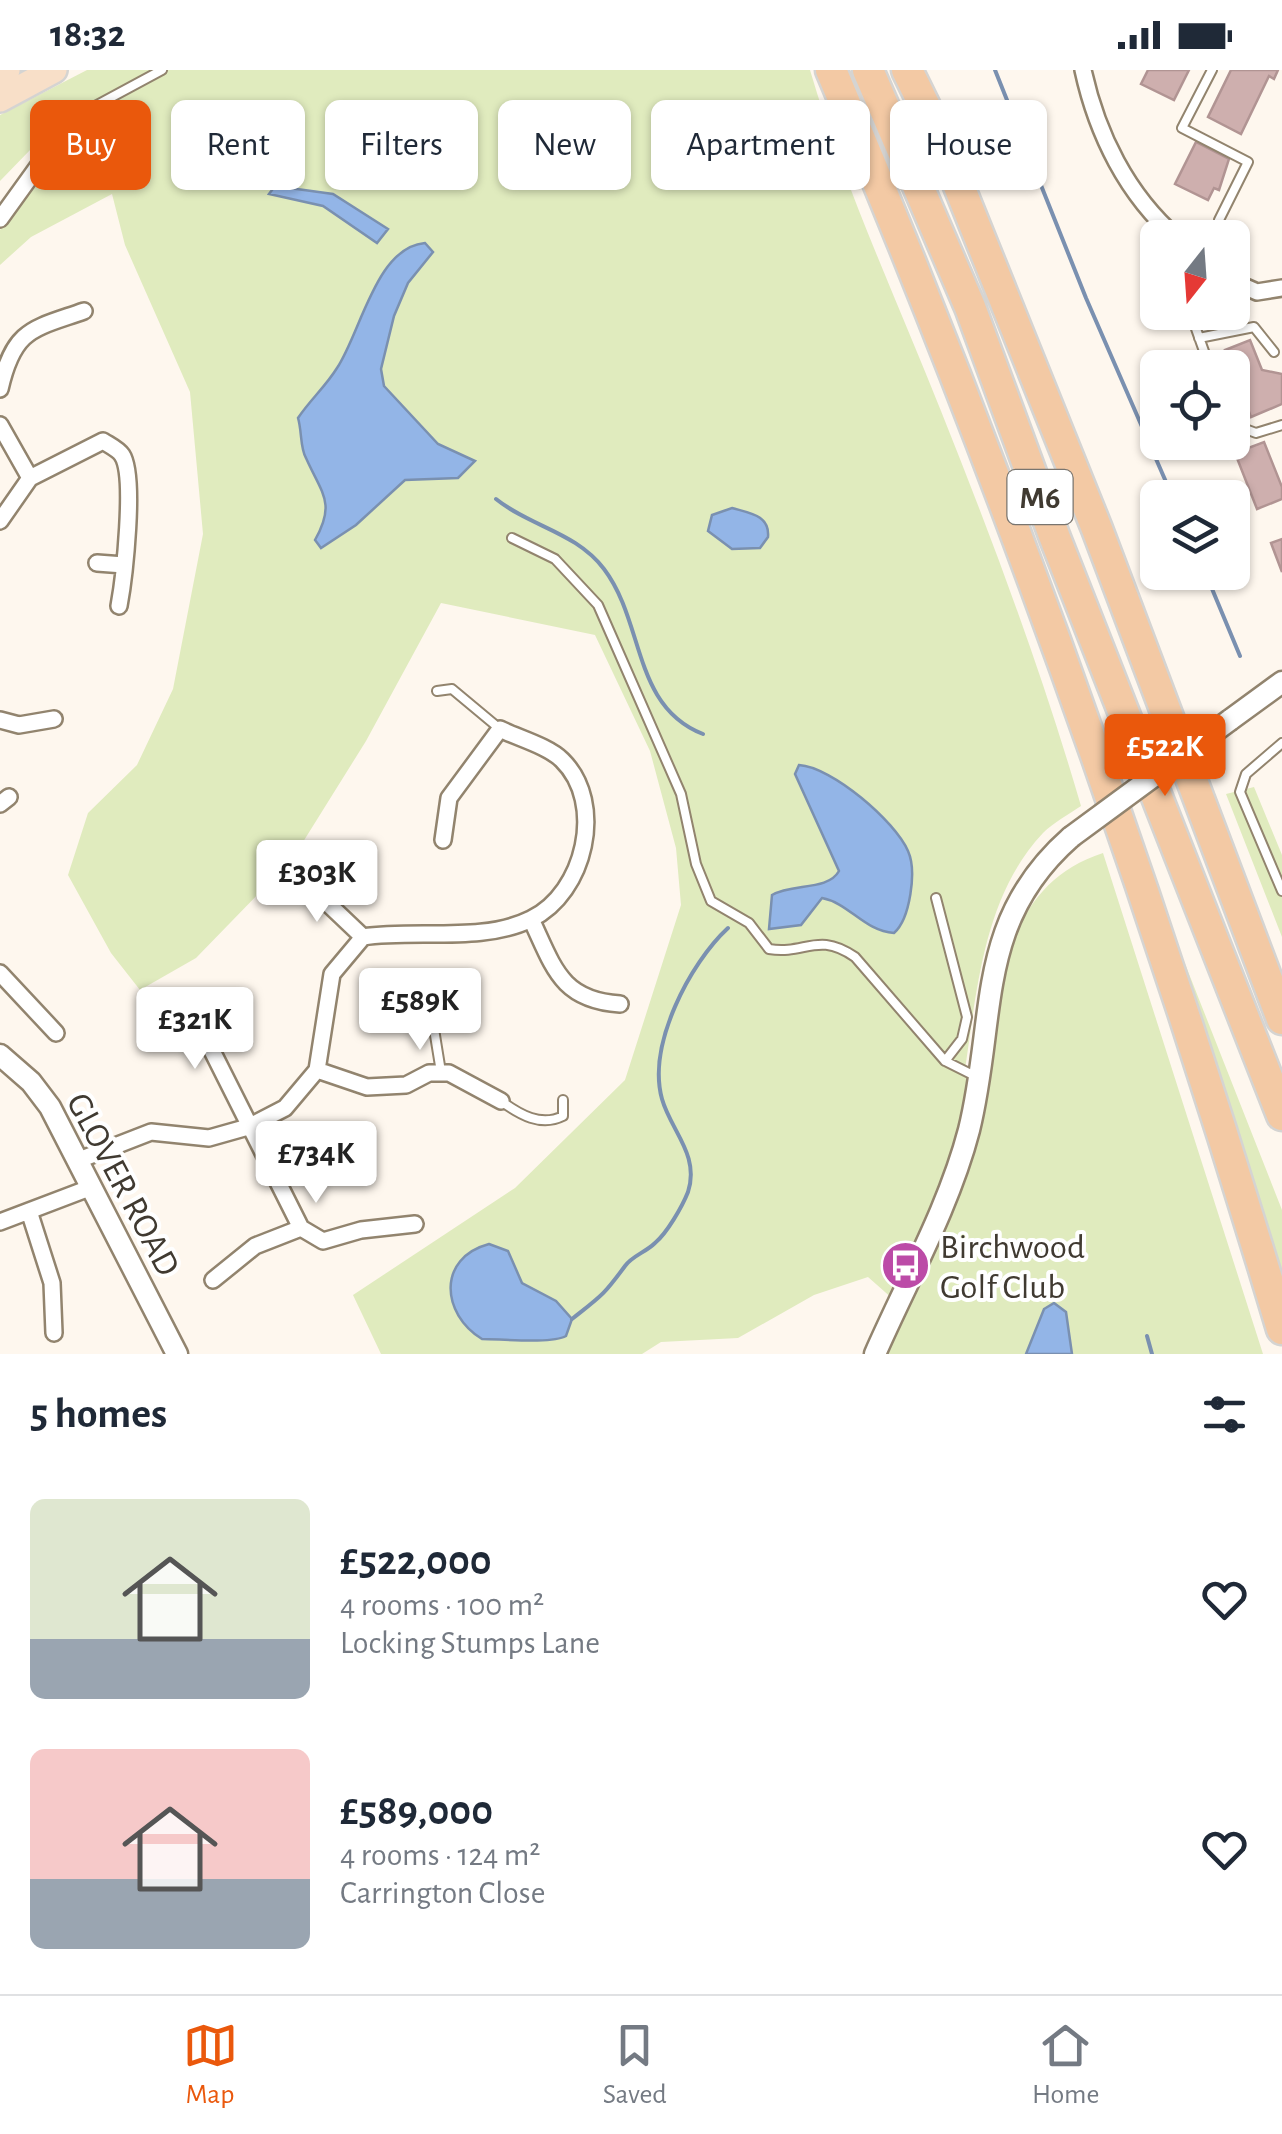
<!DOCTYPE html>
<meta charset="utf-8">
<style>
:root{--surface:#fff;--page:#f6f6f7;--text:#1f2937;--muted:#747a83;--line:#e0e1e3;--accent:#ea580c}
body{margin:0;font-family:"Alegreya Sans",sans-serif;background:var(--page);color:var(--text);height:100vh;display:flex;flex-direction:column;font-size:38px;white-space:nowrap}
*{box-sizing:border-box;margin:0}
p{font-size:32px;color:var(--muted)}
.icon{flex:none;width:55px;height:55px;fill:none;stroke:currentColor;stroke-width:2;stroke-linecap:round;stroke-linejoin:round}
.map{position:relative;height:1284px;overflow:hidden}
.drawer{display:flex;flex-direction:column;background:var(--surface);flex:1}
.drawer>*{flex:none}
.banner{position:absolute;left:30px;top:30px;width:1222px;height:90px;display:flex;gap:20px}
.needle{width:65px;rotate:197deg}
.tools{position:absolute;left:1140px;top:150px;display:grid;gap:20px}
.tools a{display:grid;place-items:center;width:110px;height:110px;border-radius:15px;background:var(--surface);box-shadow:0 2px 8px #0004;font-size:50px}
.price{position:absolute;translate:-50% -85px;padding:0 22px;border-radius:10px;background:#fff;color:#222;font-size:32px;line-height:65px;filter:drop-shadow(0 2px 5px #0008)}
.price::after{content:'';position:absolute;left:50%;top:60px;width:30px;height:22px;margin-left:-15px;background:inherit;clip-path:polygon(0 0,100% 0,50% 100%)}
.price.active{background:var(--accent);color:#fff}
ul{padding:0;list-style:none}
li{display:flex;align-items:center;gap:30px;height:250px;padding:0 30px}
li span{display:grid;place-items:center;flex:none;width:280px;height:200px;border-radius:15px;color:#555}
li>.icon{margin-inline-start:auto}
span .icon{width:120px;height:120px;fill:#fffc;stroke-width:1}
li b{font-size:42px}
h2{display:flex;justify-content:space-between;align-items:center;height:120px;padding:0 30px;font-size:42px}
.tag{padding:0 35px;border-radius:15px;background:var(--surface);box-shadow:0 2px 8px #0004;font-size:35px;line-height:90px}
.tag.active{background:var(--accent);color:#fff}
.status{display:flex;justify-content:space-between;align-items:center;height:70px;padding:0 50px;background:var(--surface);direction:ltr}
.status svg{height:28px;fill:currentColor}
.dock{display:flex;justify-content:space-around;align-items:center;height:140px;border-top:2px solid var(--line);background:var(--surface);font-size:28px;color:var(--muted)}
.dock a{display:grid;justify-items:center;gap:5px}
.dock .active{color:var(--accent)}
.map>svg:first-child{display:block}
.green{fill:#e0ebbe}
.water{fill:#93b5e7;stroke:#7a90b0;stroke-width:2.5}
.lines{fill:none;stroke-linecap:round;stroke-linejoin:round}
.stream{stroke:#7a90b0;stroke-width:4}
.building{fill:#ceafae;stroke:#b19493;stroke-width:2.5}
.service-casing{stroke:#92846e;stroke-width:12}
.minor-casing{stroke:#92846e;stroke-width:20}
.tertiary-casing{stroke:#92846e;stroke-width:25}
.primary-casing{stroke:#d5d4d2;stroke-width:30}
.motorway-casing{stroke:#d5d4d2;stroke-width:35}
.service{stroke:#fff;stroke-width:8}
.minor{stroke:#fff;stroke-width:15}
.tertiary{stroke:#fff;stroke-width:20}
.primary{stroke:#f8dfc8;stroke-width:25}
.motorway{stroke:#f3c9a4;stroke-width:30}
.tertiary-bridge-casing{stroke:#92846e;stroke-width:25;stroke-linecap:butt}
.tertiary-bridge{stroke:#fff;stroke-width:20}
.labels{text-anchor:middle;stroke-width:8;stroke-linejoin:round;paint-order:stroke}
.shield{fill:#fff;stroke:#79756f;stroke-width:2.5}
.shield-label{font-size:32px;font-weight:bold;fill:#403a31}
.street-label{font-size:35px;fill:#403a31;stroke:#fff}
.poi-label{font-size:35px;fill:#403a31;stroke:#fff;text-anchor:start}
</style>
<div class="status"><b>18:32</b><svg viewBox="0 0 49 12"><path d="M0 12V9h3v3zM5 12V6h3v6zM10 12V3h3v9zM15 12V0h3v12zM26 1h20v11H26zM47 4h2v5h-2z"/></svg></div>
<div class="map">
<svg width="1282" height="1284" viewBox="0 0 1282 1284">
<rect width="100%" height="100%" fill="#fef7ee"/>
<path class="green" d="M87,0H810C844,116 896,228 941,341C993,471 1042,602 1081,736C1069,744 1053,753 1043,763C982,828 977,923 964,1006L983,1018C999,927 1000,816 1103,783L1263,1284H884L902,1237L868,1207L814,1225L738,1268L661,1272L642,1284H381L353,1225L515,1118L625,1010L681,835L676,778L650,681L595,565L441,533L366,671L293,788L196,888L140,920L111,883L68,805L88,743L137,695L173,619L203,464L190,322L125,175L112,124L31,167L0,195V160L54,94L88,61L85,51L63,46L0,111V45Z
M1254,717L1282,785V867L1226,724Z
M1128,749L1282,1140V1238Z"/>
<path class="water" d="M275,116L333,124L388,159L377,173L323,136L269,124Z
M425,173L433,182L408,213L394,246L381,299L384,316L438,374L475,391L458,408L405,410L356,455L321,478L315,470C336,433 322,424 306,388C300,378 302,361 298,348C310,330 326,316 337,298C361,262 376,177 425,173Z
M732,438C749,443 770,445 768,467L760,478L732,479L708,461L712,445Z
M799,695C832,697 895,751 908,781C917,801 910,849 894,863C864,861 849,833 822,828L801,855L769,859L772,825C792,813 828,821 839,801L795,704Z
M489,1174L508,1181L522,1213L556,1231L572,1249L566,1266C552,1274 500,1269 482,1269C441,1244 437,1188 489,1174Z
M1054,1233L1066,1242L1072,1284H1026L1044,1239Z"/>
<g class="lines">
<path class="stream" d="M995,0L1086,228L1173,428
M496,429C531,457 576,462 604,499C645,553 632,636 703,664
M1205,502L1240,586
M572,1249C601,1226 603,1226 625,1196C632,1186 646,1182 655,1173C667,1163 682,1137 688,1122C700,1085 671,1061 662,1029C647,975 690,893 728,858
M1147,1266L1152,1284"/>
</g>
<path class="building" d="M1148,0H1189L1174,30L1141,14Z
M1231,0H1278L1274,9L1269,6L1241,64L1208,47Z
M1196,72L1229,89L1219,120L1214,118L1208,130L1175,114Z
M1250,270L1262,300L1282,304V334L1251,347L1225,280Z
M1264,372L1282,417V429L1257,439L1235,383Z
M1282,469V502L1271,473Z"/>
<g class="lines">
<defs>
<path id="service" d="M1212,0L1182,58L1248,92L1219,150
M62,63L84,42L162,0
M1190,242L1210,298
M1199,268L1254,257L1274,282
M1232,354L1256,363L1282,355
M512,468L555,489L598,535L681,724L696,794L711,831L749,853L769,879C806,885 817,861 855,887L945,991L975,1006
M437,621L452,619L500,659
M1282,673L1246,704L1240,722L1282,821
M936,828L967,947L962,969L945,991
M434,959L441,1002
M501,1031C520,1045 541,1057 563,1046V1030"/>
<path id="minor" d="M1083,0C1097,64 1127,125 1177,168
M0,149L62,63
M1232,211L1257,222L1282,218
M0,319C14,258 33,259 84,241
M0,355L30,408
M0,451L30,408L103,371C109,375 118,379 122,385C136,406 124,509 119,536
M97,493L124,495
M0,650L19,655L54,649
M0,734L9,727
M303,810L363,867
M531,849C554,898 561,930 620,934
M0,903L56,963
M185,927L301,1158L323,1171L361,1160L415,1154
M317,1000L367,1017L406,1015L429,1003H449L501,1031
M79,1090L151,1062L209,1068L248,1057L285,1038L317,1000L332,904L363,867C416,859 483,873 531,849C585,823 606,733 562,690C548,676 518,668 500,659L449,728L443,770
M29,1141L52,1213L54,1263
M0,1152L92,1117
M213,1210L255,1176L301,1158"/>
<path id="tertiary" d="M1230,650L1282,612
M0,985L31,1012L50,1037L177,1284
M875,1284C907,1211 949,1137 969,1060C997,947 974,852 1071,767"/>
<path id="primary" d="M0,4L7,0
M0,29L54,0"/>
<path id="motorway" d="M831,0C1005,410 1155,833 1282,1259
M868,0L970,237L1055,468L1282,1045
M907,0L936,59L1097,459L1282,949"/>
</defs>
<use href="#service" class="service-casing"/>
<use href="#minor" class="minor-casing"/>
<use href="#tertiary" class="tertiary-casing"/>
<use href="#primary" class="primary-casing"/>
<use href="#motorway" class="motorway-casing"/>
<use href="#service" class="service"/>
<use href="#minor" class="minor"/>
<use href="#tertiary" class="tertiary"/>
<use href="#primary" class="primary"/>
<use href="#motorway" class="motorway"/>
<defs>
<path id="tertiary-bridge" d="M1071,767L1230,650"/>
</defs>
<use href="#tertiary-bridge" class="tertiary-bridge-casing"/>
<use href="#tertiary-bridge" class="tertiary-bridge"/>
</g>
<defs>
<symbol id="bus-disc" viewBox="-11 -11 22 22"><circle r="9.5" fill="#bc4ba7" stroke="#fff"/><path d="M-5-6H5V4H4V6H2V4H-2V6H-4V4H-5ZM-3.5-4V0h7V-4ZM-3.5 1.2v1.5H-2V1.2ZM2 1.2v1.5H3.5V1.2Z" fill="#fff"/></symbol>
</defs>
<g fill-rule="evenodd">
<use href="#bus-disc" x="878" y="1168" width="55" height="55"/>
</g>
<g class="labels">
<rect class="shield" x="1007.5" y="400" width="65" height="54" rx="8"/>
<g class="shield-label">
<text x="1040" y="438">M6</text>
</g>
<g class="street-label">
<text transform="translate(124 1114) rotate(62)" y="12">GLOVER ROAD</text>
</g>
<g class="poi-label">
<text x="940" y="1188">Birchwood<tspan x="940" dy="40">Golf Club</tspan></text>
</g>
</g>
</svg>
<div class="tools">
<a><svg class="needle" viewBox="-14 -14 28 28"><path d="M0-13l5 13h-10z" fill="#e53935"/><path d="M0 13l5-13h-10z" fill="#747a83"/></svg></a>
<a><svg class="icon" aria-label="locate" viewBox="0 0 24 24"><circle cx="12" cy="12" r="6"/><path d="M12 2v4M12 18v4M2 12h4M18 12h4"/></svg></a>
<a><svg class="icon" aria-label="layers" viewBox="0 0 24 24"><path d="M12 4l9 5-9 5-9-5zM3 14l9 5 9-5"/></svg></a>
</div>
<b class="price active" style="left:1165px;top:729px">£522K</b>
<b class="price" style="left:317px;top:855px">£303K</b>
<b class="price" style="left:420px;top:983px">£589K</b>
<b class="price" style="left:195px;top:1002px">£321K</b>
<b class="price" style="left:316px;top:1136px">£734K</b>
<div class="banner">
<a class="tag active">Buy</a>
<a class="tag">Rent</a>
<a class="tag">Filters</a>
<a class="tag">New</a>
<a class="tag">Apartment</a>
<a class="tag">House</a>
</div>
</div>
<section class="drawer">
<h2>5 homes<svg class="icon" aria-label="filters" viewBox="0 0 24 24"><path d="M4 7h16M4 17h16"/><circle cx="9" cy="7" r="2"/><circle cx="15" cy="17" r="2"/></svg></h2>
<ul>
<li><span style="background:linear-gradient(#dfe7d0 70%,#9aa5b1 0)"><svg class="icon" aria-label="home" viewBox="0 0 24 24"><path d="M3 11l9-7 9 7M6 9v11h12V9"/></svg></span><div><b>£522,000</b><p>4 rooms · 100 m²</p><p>Locking Stumps Lane</p></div><svg class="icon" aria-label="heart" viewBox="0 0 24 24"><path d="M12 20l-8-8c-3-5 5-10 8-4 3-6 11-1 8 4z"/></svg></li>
<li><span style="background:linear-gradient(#f6c9c9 65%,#9aa5b1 0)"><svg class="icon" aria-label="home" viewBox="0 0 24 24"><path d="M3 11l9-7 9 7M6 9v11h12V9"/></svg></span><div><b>£589,000</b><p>4 rooms · 124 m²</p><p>Carrington Close</p></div><svg class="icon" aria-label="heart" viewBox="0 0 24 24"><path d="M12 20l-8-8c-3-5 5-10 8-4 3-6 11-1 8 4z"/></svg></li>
</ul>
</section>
<nav class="dock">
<a class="active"><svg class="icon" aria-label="map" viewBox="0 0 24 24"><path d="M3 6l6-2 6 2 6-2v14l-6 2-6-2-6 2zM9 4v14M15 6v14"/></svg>Map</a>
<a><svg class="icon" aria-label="saved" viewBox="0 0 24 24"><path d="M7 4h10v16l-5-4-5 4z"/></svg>Saved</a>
<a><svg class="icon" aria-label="home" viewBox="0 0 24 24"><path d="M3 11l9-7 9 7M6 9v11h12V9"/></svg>Home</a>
</nav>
